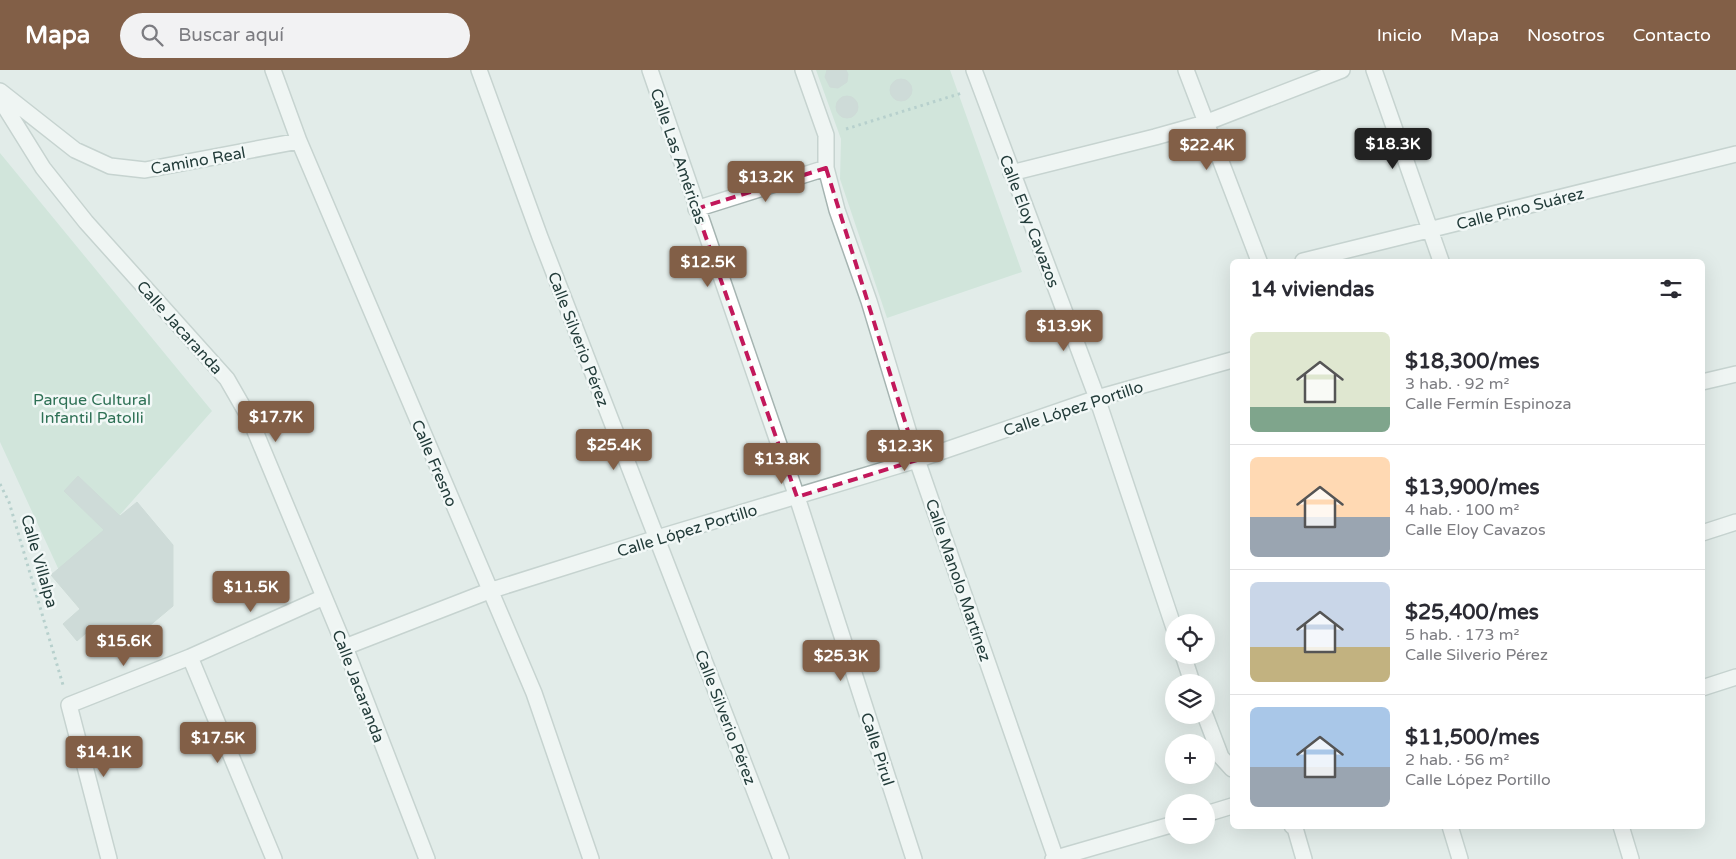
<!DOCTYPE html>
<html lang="es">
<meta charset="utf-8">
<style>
:root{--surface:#fff;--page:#f2f2f3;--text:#2b2b33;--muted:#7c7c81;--line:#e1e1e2;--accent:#825f47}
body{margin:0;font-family:"Varela Round",sans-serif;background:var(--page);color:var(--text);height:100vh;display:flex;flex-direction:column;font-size:19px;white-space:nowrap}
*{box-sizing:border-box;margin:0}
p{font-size:16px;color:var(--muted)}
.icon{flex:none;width:28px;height:28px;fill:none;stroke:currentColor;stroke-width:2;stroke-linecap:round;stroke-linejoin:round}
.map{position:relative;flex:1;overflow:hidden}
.side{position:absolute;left:1230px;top:189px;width:475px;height:570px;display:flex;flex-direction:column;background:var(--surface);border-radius:8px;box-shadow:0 5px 20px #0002}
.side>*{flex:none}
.buttons{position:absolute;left:1165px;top:544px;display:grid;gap:10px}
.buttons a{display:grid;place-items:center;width:50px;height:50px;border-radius:50%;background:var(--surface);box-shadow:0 5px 20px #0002;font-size:25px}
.price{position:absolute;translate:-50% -42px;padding:0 11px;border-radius:5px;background:var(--accent);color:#fff;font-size:16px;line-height:32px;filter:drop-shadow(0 1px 2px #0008)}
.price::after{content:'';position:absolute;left:50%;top:30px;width:15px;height:11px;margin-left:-8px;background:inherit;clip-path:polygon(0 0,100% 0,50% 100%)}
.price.active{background:#222;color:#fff}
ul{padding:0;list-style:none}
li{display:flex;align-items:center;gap:15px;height:125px;padding:0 20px}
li+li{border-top:1px solid var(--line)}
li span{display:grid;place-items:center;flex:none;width:140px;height:100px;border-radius:8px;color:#555}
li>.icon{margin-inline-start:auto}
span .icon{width:60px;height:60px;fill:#fffc;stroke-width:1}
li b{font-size:21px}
h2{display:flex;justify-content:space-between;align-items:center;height:60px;padding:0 20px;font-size:21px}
header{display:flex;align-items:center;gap:30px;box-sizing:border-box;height:70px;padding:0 25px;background:var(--accent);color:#fff}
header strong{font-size:24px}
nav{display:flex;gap:28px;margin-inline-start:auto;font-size:18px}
.search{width:350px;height:45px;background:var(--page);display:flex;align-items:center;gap:12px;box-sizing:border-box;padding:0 18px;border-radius:28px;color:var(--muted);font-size:19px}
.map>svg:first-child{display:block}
.green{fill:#bcdccb}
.building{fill:#b7c6c3;stroke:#b5c5c2}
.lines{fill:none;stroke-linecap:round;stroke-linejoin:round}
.minor-casing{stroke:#a5b4b1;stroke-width:18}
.path{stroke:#84aeaa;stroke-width:3;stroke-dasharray:2.5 4;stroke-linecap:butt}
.minor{stroke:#fff;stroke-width:15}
.marked{fill:none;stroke:#c2185b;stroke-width:4;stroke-dasharray:10 6;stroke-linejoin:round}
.labels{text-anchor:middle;stroke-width:5;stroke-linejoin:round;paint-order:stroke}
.street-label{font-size:16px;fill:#233c3a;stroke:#f2f8f7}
.park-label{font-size:16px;fill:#2f7156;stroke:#f2f8f7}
</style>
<header>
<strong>Mapa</strong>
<div class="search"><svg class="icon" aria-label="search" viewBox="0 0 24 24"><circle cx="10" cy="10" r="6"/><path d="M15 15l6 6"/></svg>Buscar aquí</div>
<nav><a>Inicio</a><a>Mapa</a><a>Nosotros</a><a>Contacto</a></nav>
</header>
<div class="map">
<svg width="1736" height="789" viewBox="0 0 1736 789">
<rect width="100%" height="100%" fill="#e2ece9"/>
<path class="green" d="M816,0H950L1022,202L887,248L840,109L841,69Z
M0,83L212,341L63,509L0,372Z"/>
<path class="building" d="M827,0H846L848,4L847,12L838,18L830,17L825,7Z
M890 20a11 11 0 1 1 22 0a11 11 0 1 1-22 0Z
M836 37a11 11 0 1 1 22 0a11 11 0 1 1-22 0Z
M78,406L120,446L137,432L173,475V536L117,583L94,556L77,571L63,554L80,539L51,505L104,460L64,421Z"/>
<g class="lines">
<defs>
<path id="minor" d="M273,0L299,71L534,623L591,789
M479,0L540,167L781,789
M650,0L797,427L914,789
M803,0L826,65V98L837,140L869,231L917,390L1056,789
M974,0L1097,328L1174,558
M1186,0L1259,191
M1374,0L1441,191
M0,21L75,80L110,96L145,100L299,71
M0,29L43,98L86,152L227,309L250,349L345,577L427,789
M1011,103L1155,67L1205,53L1342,0
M696,139L826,98
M1303,191L1736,84
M1702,312L1736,304
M1702,463L1736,452
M345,577L489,521L657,468L917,390L1097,328L1232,290
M1183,585L1192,612
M190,587L274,789
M1702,618L1736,607
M1205,645L1221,687L1232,699
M1206,744L1232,736
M1292,756L1295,758L1304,789
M1450,756L1460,789
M1621,756L1631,789
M109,789L69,635L190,587L324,527
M1053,789L1174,754"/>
</defs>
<use href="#minor" class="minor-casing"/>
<path class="path" d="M846,59L962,23
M0,414L9,432L63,615"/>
<use href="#minor" class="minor"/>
</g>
<path d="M0 0H1736V789H0ZM826,98L917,390L797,427L696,139Z" fill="#e2ece9" fill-opacity=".55" fill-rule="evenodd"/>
<path class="marked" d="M826,98L917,390L797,427L696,139Z"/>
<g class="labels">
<g class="street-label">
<text transform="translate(679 86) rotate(71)" y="6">Calle Las Américas</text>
<text transform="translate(198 90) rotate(-10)" y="6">Camino Real</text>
<text transform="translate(1520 138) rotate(-14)" y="6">Calle Pino Suárez</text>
<text transform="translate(1030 151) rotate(69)" y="6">Calle Eloy Cavazos</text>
<text transform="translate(180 257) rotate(48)" y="6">Calle Jacaranda</text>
<text transform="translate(579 269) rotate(69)" y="6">Calle Silverio Pérez</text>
<text transform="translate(1073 338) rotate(-18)" y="6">Calle López Portillo</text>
<text transform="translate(435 393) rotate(67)" y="6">Calle Fresno</text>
<text transform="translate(687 460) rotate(-17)" y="6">Calle López Portillo</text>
<text transform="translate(40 491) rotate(74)" y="6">Calle Villalpa</text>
<text transform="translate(959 510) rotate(71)" y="6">Calle Manolo Martínez</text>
<text transform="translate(359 616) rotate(69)" y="6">Calle Jacaranda</text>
<text transform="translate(726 647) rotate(69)" y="6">Calle Silverio Pérez</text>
<text transform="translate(878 679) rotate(72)" y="6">Calle Pirul</text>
</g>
<g class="park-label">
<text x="92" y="335">Parque Cultural<tspan x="92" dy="18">Infantil Patolli</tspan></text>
</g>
</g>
</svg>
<div class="buttons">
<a><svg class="icon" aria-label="locate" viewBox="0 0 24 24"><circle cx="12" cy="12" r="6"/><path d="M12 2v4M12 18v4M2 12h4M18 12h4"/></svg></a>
<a><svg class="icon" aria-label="layers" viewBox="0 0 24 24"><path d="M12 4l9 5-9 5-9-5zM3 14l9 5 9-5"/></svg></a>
<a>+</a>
<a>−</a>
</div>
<b class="price active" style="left:1393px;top:100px">$18.3K</b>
<b class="price" style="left:1207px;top:101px">$22.4K</b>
<b class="price" style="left:766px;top:133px">$13.2K</b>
<b class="price" style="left:708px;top:218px">$12.5K</b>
<b class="price" style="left:1064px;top:282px">$13.9K</b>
<b class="price" style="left:276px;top:373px">$17.7K</b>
<b class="price" style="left:614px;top:401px">$25.4K</b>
<b class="price" style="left:905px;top:402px">$12.3K</b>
<b class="price" style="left:782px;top:415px">$13.8K</b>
<b class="price" style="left:251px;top:543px">$11.5K</b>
<b class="price" style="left:124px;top:597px">$15.6K</b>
<b class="price" style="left:841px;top:612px">$25.3K</b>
<b class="price" style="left:218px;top:694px">$17.5K</b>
<b class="price" style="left:104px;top:708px">$14.1K</b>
<section class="side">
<h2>14 viviendas<svg class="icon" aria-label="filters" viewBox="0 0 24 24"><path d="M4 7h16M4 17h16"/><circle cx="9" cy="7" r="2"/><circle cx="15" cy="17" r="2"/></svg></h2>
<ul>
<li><span style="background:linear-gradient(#dfe7d0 75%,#7fa58c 0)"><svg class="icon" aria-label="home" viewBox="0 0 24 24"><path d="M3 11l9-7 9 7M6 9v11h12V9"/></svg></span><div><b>$18,300/mes</b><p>3 hab. · 92 m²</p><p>Calle Fermín Espinoza</p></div></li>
<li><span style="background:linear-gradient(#ffd9b3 60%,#9aa5b1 0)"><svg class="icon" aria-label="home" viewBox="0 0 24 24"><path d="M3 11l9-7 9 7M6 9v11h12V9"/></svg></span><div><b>$13,900/mes</b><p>4 hab. · 100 m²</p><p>Calle Eloy Cavazos</p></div></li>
<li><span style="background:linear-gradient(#c9d6e8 65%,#c2b280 0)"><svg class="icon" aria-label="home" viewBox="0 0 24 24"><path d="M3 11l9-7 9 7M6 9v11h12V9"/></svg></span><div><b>$25,400/mes</b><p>5 hab. · 173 m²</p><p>Calle Silverio Pérez</p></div></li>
<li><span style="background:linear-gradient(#a9c7e8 60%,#9aa5b1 0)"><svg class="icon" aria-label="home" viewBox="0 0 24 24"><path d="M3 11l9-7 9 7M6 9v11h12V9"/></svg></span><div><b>$11,500/mes</b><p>2 hab. · 56 m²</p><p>Calle López Portillo</p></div></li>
</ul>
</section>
</div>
